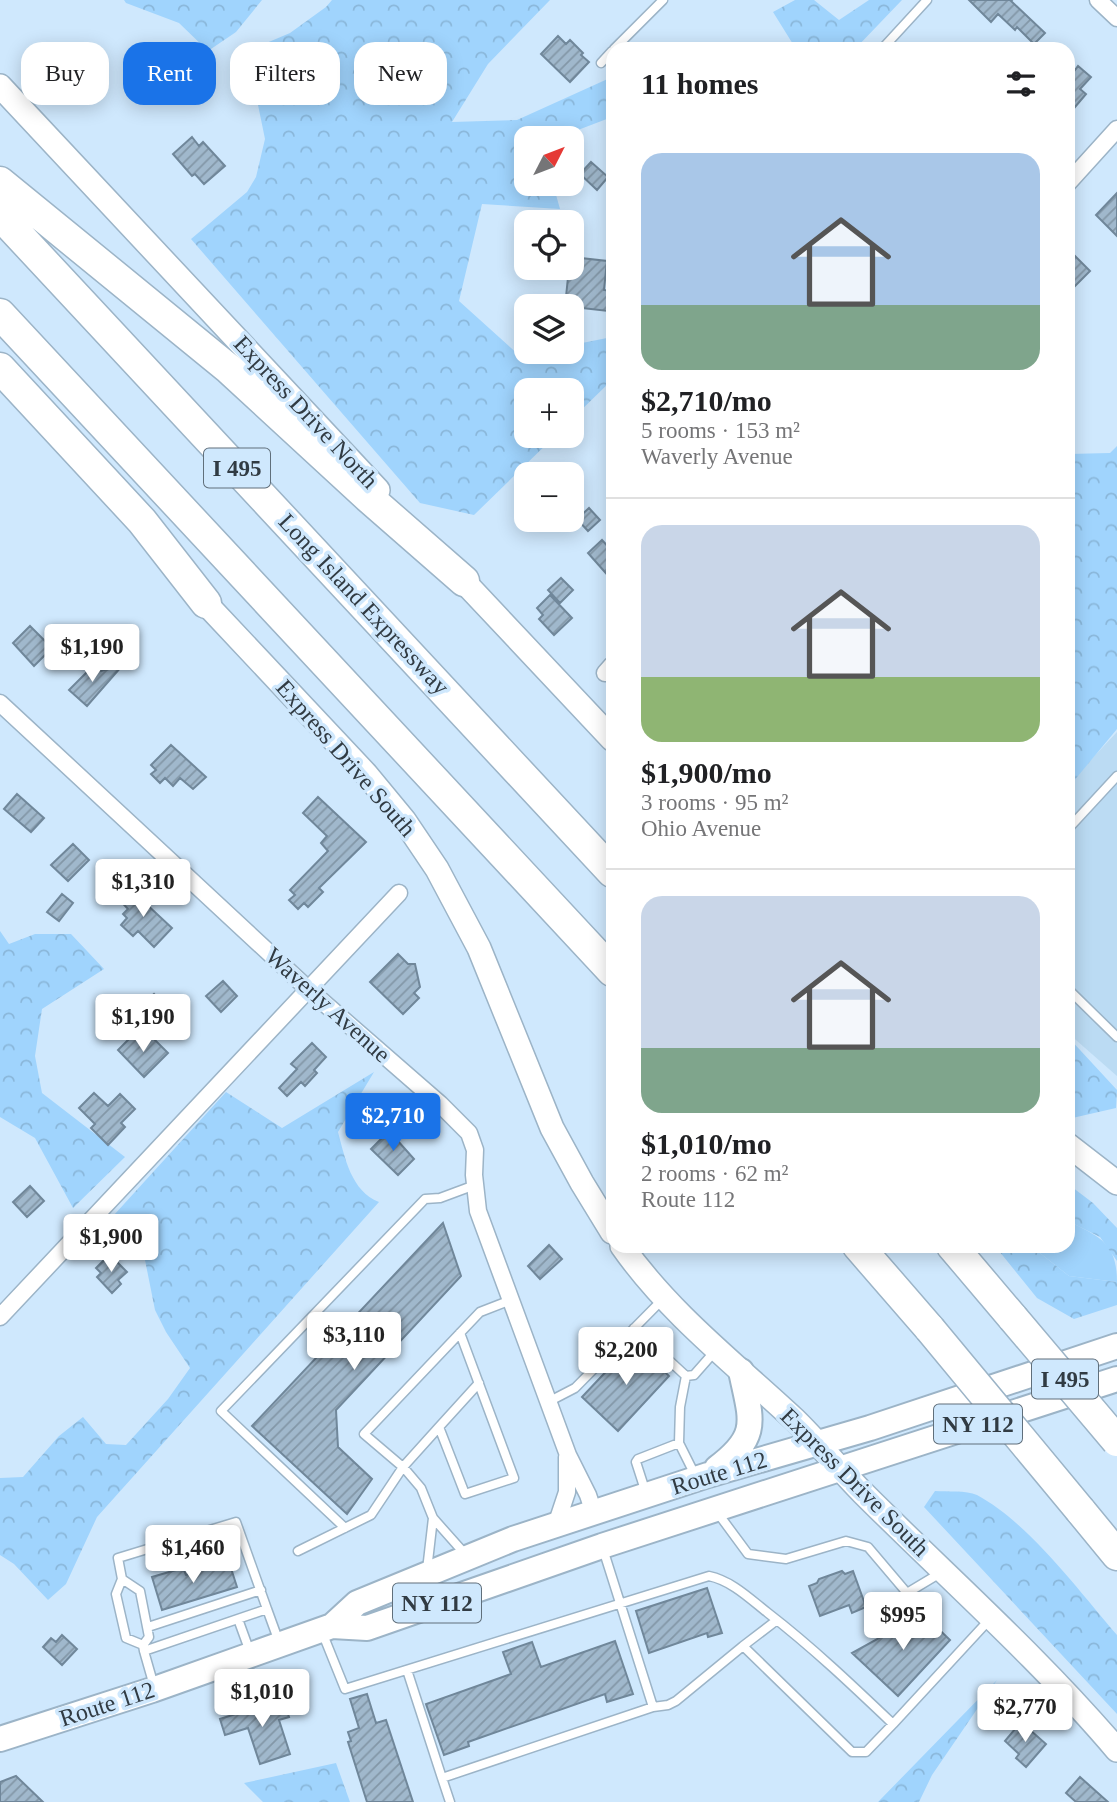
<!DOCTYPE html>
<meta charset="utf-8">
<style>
:root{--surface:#fff;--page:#f2f2f2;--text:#202124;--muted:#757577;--line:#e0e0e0;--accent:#1a73e8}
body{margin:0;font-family:Georgia,serif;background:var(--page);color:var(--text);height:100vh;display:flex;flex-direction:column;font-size:26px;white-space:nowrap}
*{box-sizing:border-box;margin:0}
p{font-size:23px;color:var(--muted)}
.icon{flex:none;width:38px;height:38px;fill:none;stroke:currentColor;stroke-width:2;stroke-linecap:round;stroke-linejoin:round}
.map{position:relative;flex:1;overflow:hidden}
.panel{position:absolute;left:606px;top:42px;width:469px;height:1211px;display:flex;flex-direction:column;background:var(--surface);border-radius:21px;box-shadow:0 4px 18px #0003}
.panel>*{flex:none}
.guide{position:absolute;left:21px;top:42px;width:480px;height:63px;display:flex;gap:14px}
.needle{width:46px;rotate:48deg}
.controls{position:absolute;left:514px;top:126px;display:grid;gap:14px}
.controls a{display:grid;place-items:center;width:70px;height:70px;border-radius:14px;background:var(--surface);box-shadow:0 4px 18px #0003;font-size:35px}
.price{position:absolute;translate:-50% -60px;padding:0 16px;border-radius:7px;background:#fff;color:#222;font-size:23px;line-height:46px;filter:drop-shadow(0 2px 4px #0008)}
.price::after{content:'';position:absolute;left:50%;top:42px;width:21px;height:16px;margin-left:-10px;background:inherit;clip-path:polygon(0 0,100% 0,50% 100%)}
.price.selected{background:var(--accent);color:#fff}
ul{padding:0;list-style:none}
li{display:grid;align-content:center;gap:14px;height:371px;padding:0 35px}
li+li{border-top:2px solid var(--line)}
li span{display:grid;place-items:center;height:217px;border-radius:21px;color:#555}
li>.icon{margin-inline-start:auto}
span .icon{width:126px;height:126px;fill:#fffc;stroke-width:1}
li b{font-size:30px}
h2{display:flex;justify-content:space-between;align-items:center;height:84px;padding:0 35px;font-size:30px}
.pill{padding:0 24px;border-radius:21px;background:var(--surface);box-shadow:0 4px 18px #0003;font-size:24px;line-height:63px}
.pill.selected{background:var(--accent);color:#fff}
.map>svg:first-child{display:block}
.built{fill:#bbdbf3}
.grass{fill:#a0d4fd}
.forest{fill:url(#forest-crowns)}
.building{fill:url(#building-hatch);stroke:#70879a;stroke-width:2}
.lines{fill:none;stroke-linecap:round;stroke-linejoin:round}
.service-casing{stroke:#9cb4c7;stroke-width:11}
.minor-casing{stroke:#9cb4c7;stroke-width:19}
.secondary-casing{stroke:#9cb4c7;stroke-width:26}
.primary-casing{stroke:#9cb4c7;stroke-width:28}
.motorway-casing{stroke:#9cb4c7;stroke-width:33}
.service{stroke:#fff;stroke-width:8}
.minor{stroke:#fff;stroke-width:16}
.secondary{stroke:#fff;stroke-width:23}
.primary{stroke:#fff;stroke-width:24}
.motorway{stroke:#fff;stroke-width:30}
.motorway-bridge-casing{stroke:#9cb4c7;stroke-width:33;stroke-linecap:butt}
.motorway-bridge{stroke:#fff;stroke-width:30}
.labels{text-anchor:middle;stroke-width:7;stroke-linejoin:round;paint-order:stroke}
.shield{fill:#cfe8fd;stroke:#606f7b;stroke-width:2}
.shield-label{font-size:23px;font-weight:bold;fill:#313b43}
.street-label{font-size:24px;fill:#313b43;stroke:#cfe8fd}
</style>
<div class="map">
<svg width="1117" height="1802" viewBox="0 0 1117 1802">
<defs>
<pattern id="forest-crowns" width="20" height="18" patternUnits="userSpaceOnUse" patternTransform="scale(1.75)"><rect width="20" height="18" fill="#a0d4fd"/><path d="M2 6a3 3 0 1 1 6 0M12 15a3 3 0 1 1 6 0" fill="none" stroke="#8ab7da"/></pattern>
<pattern id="building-hatch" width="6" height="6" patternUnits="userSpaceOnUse" patternTransform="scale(1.75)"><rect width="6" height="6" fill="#a0b8cc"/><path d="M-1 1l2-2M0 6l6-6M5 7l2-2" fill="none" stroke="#8397a7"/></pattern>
</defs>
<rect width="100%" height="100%" fill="#cfe8fd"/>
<path class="built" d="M1117,732V1076L1068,1033V784Z"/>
<path class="grass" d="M1068,1221C1100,1237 1117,1243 1117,1282L1069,1276L1031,1246H1068Z"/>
<path class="forest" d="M124,0H262L236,32L208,51L179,23L126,3Z
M332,0H550L488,64L452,122L517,120L612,77V117L557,138H527V184H553L560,209L482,204L459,301L521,357L544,352H572V345L612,337V380L572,419V390H527V436H555L474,515L420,503L191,239L247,192L256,177L265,139L249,61L264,44L290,33L326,7Z
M795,0H814L839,20L869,0H902L855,49H796L773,12Z
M1117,446V729L1068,788V454L1110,453Z
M0,931L9,944L35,934H71L104,969L42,1009L35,1056L42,1093L125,1157L73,1208L35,1138L0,1117Z
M1068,1037L1117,1090L1116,1108L1068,1119Z
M374,1072L338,1132C345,1158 351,1191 379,1202L97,1517L66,1584L48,1600L14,1564L0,1555V1478L23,1477L59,1436L83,1417L106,1444L126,1445L168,1399L190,1368L166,1332L155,1310L144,1255L114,1215L226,1092L282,1128Z
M1068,1184L1093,1203L1117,1228V1261L1100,1237L1068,1221Z
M995,1246H1031L1069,1276L1117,1282V1305L1074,1319L1037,1298Z
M935,1491C947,1492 966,1490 977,1495C1029,1523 1078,1590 1117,1635V1714L924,1507Z
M997,1680L932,1775L919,1802H878Z
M336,1763L350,1802H263L244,1783Z"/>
<path class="building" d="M969,0H1012L1011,1L1045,33L1034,44L1017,27L1015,30L998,14L991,22Z
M558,36L566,44L570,40L583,53L581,55L589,62L570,82L541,54Z
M1068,63L1075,70L1078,66L1091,77L1080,89L1086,94L1075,107L1069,102L1068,104Z
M192,137L199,146L203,142L225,166L204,184L195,174L192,176L173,154Z
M591,162L608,177L597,190L580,174Z
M1117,193V236L1096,215Z
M1068,249L1090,271L1068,293Z
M572,257L607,261L604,290L610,291L608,311L565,306L569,268L572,269Z
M589,508L600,520L588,531L577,519Z
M602,540L612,551V580L588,553Z
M561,578L573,590L560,603L548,590Z
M550,595L572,618L554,635L539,619L543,615L537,608Z
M30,626L52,648L34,666L13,643Z
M95,664L101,671L122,666L87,706L69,690Z
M171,745L206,777L193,789L180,778L173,786L165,778L160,783L151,774L156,770L151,765Z
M17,794L44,818L31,832L4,809Z
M318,797L366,842L319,888L323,892L308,907L304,903L298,909L289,900L295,895L290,890L328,851L321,843L327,836L303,813Z
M73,844L89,860L68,881L51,865Z
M128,887L172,928L154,947L138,931L133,936L121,925L127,918L123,914L128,909L117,897Z
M62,894L73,903L59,921L47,912Z
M398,954L408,964H415L420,987L414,993L419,998L403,1014L370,982Z
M223,981L237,996L221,1012L206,996Z
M154,994L167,1008L154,1021L141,1006Z
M133,1035L143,1045L152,1037L168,1053L144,1077L118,1050Z
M312,1043L326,1057L314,1070L317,1073L305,1086L301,1082L287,1096L279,1088L297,1069L291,1064Z
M94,1093L108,1106L120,1094L135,1109L121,1123L125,1127L108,1145L91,1128L95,1124L79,1108Z
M389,1131L414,1159L398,1175L371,1149Z
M30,1186L44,1201L27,1217L13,1202Z
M443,1223L461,1276L336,1410L338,1447L372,1479L347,1514L252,1426Z
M549,1245L562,1259L540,1279L528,1266Z
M106,1258L110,1263L114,1259L127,1272L118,1280L121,1284L112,1293L97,1277L101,1273L96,1268Z
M634,1342L669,1376L618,1431L582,1397Z
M229,1562L237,1587L162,1610L152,1577L183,1568L186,1575Z
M842,1571L845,1574L853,1571L866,1607L852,1613L849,1605L820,1616L809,1586L817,1583L819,1579Z
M707,1588L722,1633L708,1637L707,1633L649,1653L636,1611Z
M922,1613L950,1640L898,1696L852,1653L883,1636L881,1633L894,1625L897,1628Z
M62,1635L77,1649L62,1665L43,1647L51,1638L56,1642Z
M615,1641L633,1694L607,1702L605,1694L468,1742L469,1746L444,1755L426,1704L511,1674L503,1652L532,1642L541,1667Z
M367,1694L376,1723L386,1720L413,1802H367L348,1742L351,1741L348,1732L359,1728L350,1699Z
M283,1699L289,1717L279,1720L290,1754L260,1764L248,1728L225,1735L220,1719Z
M1021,1722L1046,1744L1026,1767L1016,1758L1019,1754L1005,1741Z
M16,1776L43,1802H0V1782Z
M1080,1777L1108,1802H1076L1066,1793Z"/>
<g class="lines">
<defs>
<path id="service" d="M614,49L663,0
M882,49L927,0
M601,63L612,51
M1068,829L1117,776
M1068,989L1117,1037
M634,1328L686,1376L694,1375L716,1350
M686,1376L680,1407L679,1443L696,1477
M548,1402L575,1388L662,1300
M439,1427L479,1383
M646,1493L636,1462L638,1459L679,1443
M717,1512L748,1554L786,1559L846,1541L868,1547L907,1593L942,1572
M345,1528L221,1411L425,1199L440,1198L475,1185
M298,1551L371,1515L403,1467L439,1427L465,1494L514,1478L460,1333
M465,1554L433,1518L421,1488L404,1468L364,1434L480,1312L511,1300
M427,1570L433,1518
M122,1579L140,1591L149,1637L143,1645
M267,1609L279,1642
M238,1619L250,1652
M777,1620L743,1646L852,1752H866L893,1724
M148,1627L261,1590
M322,1632L345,1689L709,1576C732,1581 749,1598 768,1613C812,1647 852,1685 893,1724L990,1619
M144,1651L143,1645L126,1638L116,1594L122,1579L118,1558L236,1522L267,1609L144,1651L154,1686
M407,1670L442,1778L653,1707L603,1549
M653,1707L668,1705L676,1701L743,1646
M442,1778L450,1802"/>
<path id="minor" d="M1098,0L1117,18
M1068,183L1117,129
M605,673L612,665
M0,703L308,989L440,1104L469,1133L475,1150L474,1175L478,1211L568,1455L588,1495L594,1513
M0,1317L399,893
M556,1525L567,1492V1457"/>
<path id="secondary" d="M0,86L378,490
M454,571L612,739
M196,593L366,774L404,820L437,869L479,948L552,1128L582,1183L612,1232
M1068,1145L1117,1183
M622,1246C669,1313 735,1364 794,1419C818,1442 839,1469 863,1493C948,1578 1039,1658 1117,1750"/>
<path id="primary" d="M717,1468C761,1435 751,1420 741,1371
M332,1626L357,1603L513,1539L708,1475L870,1428L1117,1346
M0,1739L152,1690L332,1626L367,1628L602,1546L1117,1379"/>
<path id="motorway" d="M0,182L229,369L369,498L464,581
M0,215L612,872
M0,314L612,971
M0,368L142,521L206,603
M858,1246L930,1329
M952,1246L1013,1318
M1080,1510L1117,1555"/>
</defs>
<use href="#service" class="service-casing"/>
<use href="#minor" class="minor-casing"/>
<use href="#secondary" class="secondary-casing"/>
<use href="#primary" class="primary-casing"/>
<use href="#motorway" class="motorway-casing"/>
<use href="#service" class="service"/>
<use href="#minor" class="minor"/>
<use href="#secondary" class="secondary"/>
<use href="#primary" class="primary"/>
<use href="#motorway" class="motorway"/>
<defs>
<path id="motorway-bridge" d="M1013,1318L1117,1441
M930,1329L1080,1510"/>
</defs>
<use href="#motorway-bridge" class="motorway-bridge-casing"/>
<use href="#motorway-bridge" class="motorway-bridge"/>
</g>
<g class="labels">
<g class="shield">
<rect x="204" y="448.5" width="66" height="39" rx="5"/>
<rect x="1032" y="1359.5" width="66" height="39" rx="5"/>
<rect x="934" y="1404.5" width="88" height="39" rx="5"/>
<rect x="393" y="1583.5" width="88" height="39" rx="5"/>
</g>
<g class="shield-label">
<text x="237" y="476">I 495</text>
<text x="1065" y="1387">I 495</text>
<text x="978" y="1432">NY 112</text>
<text x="437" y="1611">NY 112</text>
</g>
<g class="street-label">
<text transform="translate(306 412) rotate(47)" y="8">Express Drive North</text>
<text transform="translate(364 604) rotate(47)" y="8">Long Island Expressway</text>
<text transform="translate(346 758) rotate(49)" y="8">Express Drive South</text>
<text transform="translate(328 1005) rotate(42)" y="8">Waverly Avenue</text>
<text transform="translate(719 1473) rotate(-17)" y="8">Route 112</text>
<text transform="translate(855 1482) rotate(45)" y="8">Express Drive South</text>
<text transform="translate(107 1704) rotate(-18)" y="8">Route 112</text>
</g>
</g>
</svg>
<div class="controls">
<a><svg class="needle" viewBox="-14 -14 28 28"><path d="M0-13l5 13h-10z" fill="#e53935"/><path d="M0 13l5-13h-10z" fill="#757577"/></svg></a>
<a><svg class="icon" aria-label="locate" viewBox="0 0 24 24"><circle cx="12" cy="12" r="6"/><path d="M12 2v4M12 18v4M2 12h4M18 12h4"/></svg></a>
<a><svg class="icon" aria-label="layers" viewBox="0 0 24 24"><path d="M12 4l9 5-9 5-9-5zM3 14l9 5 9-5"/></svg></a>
<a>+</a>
<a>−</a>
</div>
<b class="price" style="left:92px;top:684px">$1,190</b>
<b class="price" style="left:143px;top:919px">$1,310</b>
<b class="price" style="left:143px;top:1054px">$1,190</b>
<b class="price selected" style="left:393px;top:1153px">$2,710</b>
<b class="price" style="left:111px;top:1274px">$1,900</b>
<b class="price" style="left:354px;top:1372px">$3,110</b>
<b class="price" style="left:626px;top:1387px">$2,200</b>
<b class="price" style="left:193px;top:1585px">$1,460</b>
<b class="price" style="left:903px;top:1652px">$995</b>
<b class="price" style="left:262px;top:1729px">$1,010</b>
<b class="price" style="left:1025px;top:1744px">$2,770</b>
<div class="guide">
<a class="pill">Buy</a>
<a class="pill selected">Rent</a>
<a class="pill">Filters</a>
<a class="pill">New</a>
</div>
<section class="panel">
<h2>11 homes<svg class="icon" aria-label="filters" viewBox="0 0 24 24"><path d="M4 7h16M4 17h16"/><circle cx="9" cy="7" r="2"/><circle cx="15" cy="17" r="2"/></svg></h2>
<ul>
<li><span style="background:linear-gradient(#a9c7e8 70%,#7fa58c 0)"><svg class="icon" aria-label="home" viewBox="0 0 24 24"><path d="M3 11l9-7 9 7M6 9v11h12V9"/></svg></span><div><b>$2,710/mo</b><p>5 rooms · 153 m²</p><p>Waverly Avenue</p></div></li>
<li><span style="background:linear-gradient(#c9d6e8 70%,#8fb573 0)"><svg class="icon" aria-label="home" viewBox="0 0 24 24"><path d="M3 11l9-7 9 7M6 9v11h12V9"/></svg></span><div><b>$1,900/mo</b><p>3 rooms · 95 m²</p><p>Ohio Avenue</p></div></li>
<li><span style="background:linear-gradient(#c9d6e8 70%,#7fa58c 0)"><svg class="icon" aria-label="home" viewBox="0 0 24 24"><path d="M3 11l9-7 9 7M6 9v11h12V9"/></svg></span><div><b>$1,010/mo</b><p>2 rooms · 62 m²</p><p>Route 112</p></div></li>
</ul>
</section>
</div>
